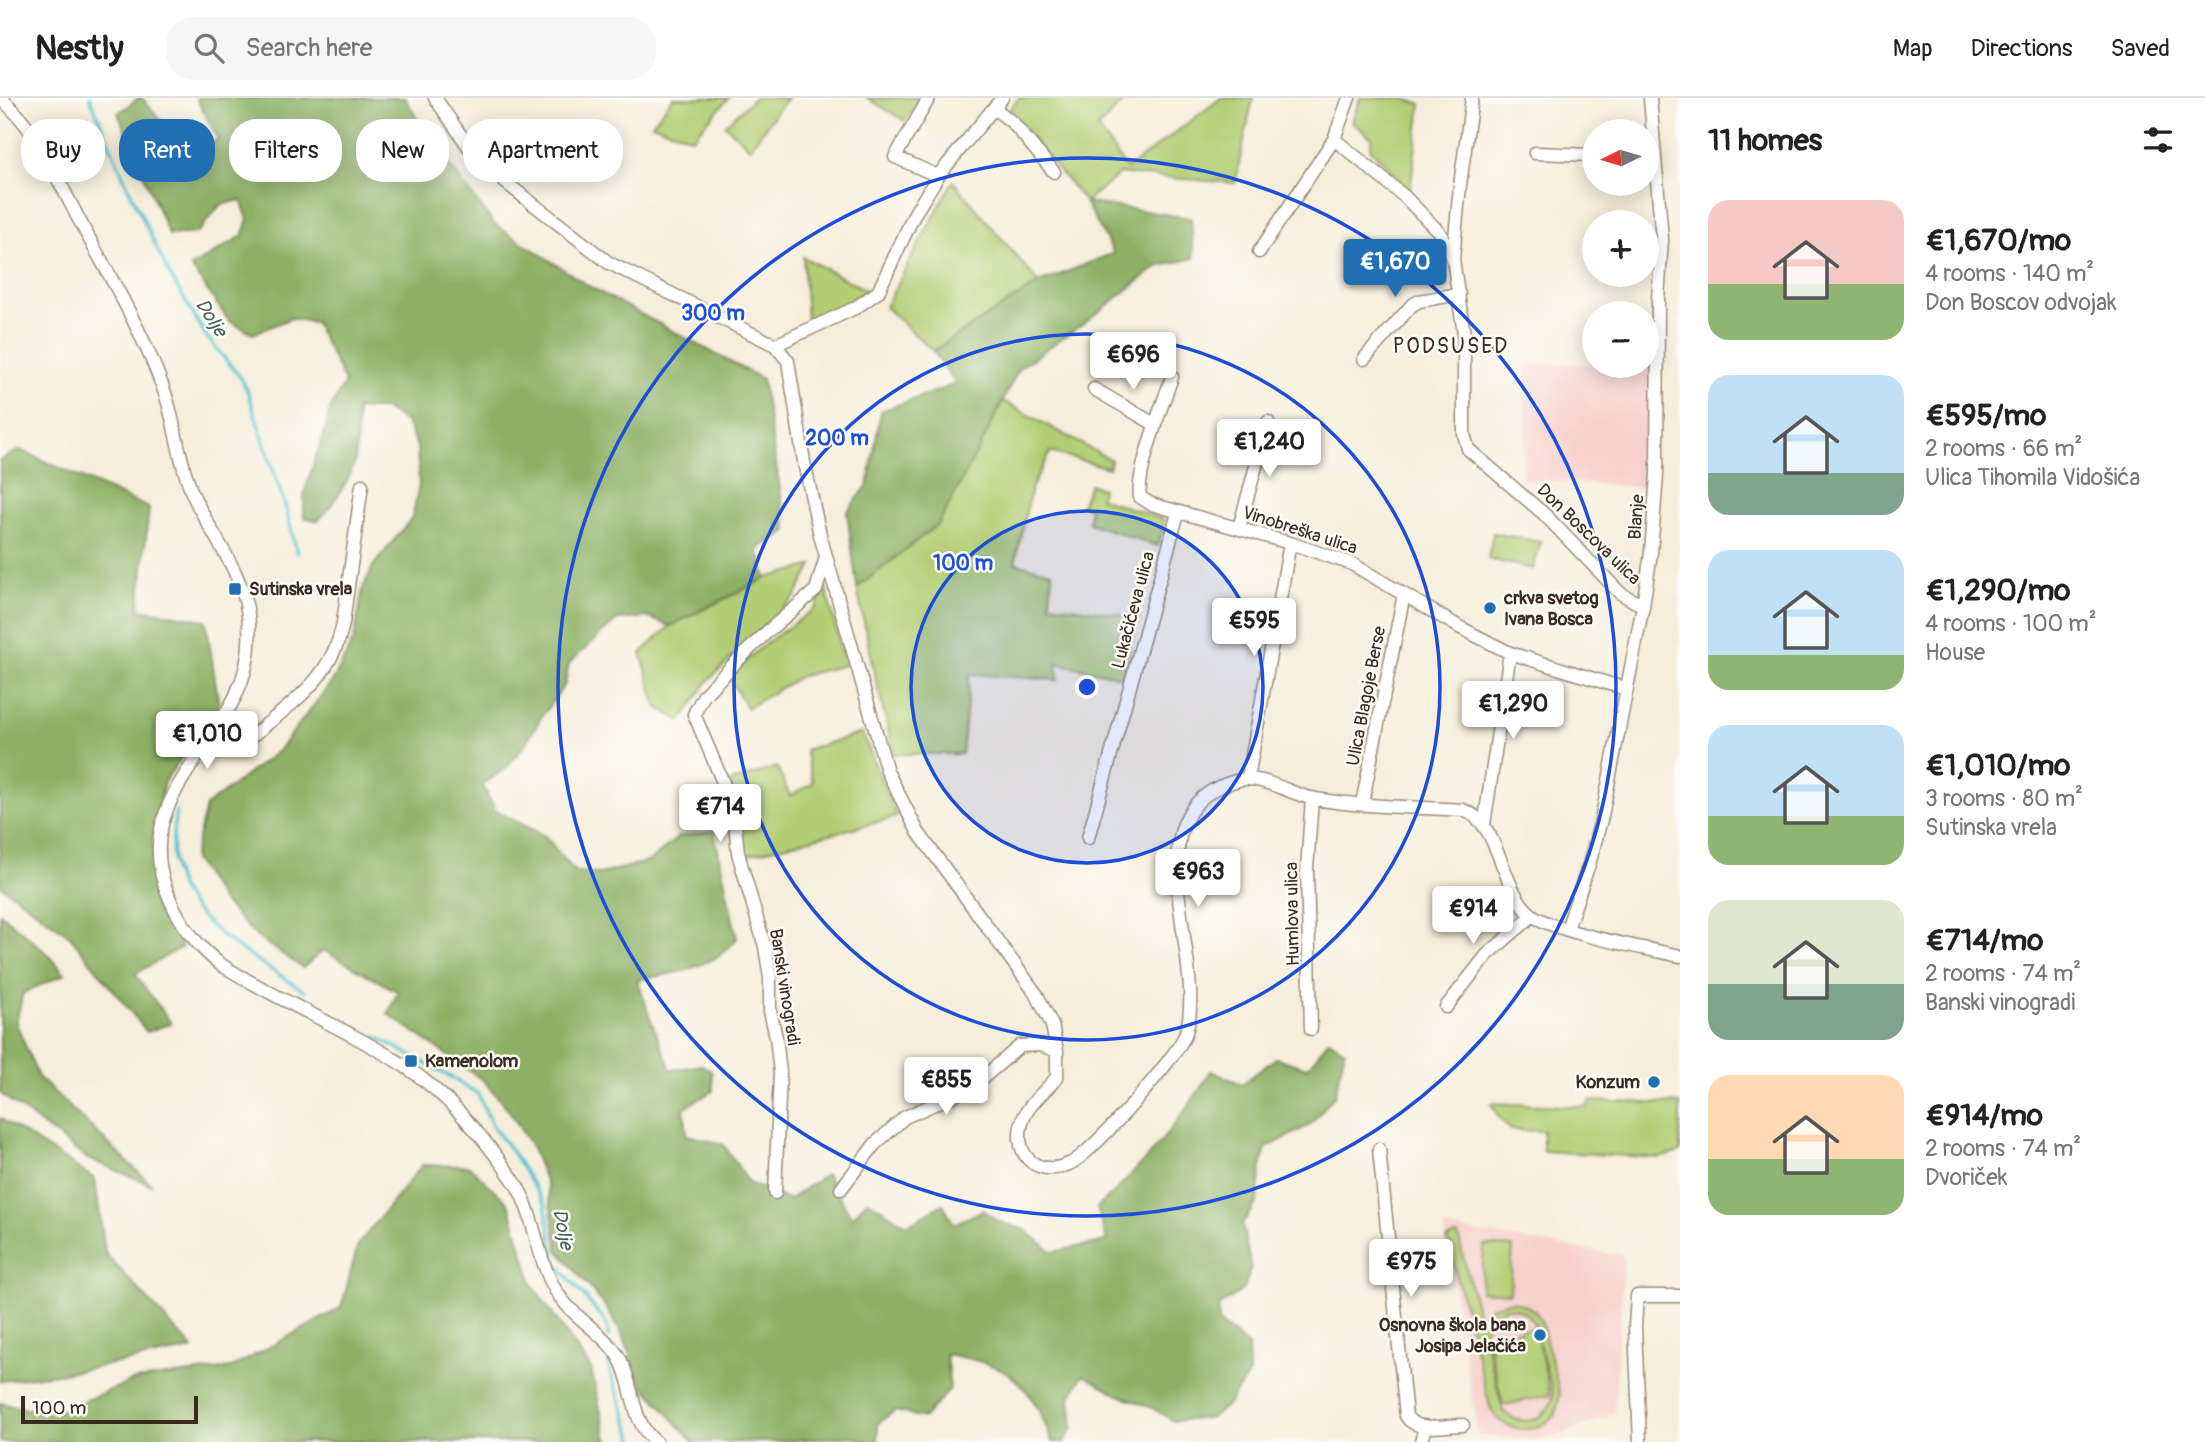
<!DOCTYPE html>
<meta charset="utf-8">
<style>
:root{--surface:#fff;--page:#f6f6f6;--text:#222;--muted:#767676;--line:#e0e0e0;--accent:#1f6fb2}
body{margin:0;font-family:Pangolin,sans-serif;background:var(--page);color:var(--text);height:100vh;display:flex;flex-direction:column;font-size:26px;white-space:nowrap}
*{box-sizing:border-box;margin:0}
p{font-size:23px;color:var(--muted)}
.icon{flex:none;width:38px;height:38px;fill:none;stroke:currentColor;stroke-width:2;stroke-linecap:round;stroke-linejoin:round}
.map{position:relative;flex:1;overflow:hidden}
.sheet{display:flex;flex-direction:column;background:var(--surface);width:525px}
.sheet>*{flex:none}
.hud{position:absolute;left:21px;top:21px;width:665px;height:63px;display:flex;gap:14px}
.needle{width:46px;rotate:265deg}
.fabs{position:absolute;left:1582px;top:21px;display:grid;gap:14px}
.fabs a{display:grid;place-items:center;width:77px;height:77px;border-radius:50%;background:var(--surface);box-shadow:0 4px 18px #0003;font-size:35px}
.scale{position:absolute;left:21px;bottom:18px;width:177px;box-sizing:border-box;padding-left:7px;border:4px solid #3b2a1e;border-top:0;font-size:19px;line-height:24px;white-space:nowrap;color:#3b2a1e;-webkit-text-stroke:5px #fdfcf7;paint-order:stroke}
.price{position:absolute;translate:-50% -60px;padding:0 16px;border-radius:7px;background:#fff;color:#222;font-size:23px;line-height:46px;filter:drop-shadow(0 2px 4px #0008)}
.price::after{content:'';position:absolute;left:50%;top:42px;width:21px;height:16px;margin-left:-10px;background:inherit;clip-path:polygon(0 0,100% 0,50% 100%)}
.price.active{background:var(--accent);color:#fff}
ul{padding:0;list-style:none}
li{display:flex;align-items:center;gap:21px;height:175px;padding:0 28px}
li span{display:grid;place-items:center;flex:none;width:196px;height:140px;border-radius:21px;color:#555}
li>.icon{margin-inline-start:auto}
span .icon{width:84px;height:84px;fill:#fffc;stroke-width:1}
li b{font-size:30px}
h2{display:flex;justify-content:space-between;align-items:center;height:84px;padding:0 28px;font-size:30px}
.pill{padding:0 24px;border-radius:28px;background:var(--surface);box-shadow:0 4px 18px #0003;font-size:24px;line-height:63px}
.pill.active{background:var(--accent);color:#fff}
header{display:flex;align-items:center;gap:42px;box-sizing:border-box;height:98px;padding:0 35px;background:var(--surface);border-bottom:2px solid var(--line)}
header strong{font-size:33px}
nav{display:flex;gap:38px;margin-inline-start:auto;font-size:24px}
.search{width:490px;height:63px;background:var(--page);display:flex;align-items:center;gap:18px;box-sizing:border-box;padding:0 24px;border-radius:28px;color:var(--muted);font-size:26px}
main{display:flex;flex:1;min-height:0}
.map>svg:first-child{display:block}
.built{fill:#f7d0cc}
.green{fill:#b2cd73;stroke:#767c48;stroke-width:2;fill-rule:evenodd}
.forest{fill:#8db065;stroke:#646d42;stroke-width:2}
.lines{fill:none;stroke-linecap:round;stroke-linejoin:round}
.stream{stroke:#57c2d2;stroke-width:3.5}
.minor-casing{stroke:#988c7c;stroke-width:15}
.minor{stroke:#fff;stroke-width:12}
.ring{fill:none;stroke:#1d4ed8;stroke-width:3.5}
.poi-dot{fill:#1f6fb2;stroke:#fdfcf7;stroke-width:2.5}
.labels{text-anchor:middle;stroke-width:5;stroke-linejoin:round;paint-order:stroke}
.street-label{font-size:18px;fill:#3b2a1e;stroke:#fdfcf7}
.poi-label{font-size:18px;font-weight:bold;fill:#3b2a1e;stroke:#fdfcf7;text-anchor:start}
.water-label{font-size:19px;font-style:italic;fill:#455f5d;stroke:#fdfcf7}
.quarter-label{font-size:21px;letter-spacing:2px;fill:#3b2a1e;stroke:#fdfcf7}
.centre{fill:#1d4ed8;stroke:#fdfcf7;stroke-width:3.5}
.ring-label{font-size:21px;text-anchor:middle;font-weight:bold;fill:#1d4ed8;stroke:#fdfcf7;stroke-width:5;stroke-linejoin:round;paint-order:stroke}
</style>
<header>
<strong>Nestly</strong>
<div class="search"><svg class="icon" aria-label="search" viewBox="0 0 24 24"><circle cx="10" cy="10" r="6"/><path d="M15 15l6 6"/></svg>Search here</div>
<nav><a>Map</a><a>Directions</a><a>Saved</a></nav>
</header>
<main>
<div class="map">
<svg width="1680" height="1344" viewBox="0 0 1680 1344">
<rect width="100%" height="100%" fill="#fdfcf7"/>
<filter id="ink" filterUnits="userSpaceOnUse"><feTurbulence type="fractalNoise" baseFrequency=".0143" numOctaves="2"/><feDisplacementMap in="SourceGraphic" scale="14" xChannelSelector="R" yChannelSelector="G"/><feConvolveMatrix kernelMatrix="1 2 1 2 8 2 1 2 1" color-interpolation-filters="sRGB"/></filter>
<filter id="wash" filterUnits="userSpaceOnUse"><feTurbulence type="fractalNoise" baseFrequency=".00686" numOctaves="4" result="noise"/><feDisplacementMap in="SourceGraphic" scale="28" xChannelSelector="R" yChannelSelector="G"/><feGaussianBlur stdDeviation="1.57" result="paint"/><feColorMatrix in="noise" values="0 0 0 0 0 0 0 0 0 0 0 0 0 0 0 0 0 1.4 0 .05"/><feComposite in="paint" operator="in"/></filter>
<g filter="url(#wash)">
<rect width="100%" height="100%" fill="#f6eedb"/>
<path class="built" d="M1647,259L1650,260L1651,277L1650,390L1523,381L1526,265L1647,268Z
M1444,1129L1624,1158L1614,1316L1554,1339L1530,1341L1478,1337Z"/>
<path class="green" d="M673,0H729L692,40L652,26Z
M754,0H787L750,50L725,27Z
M867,0H921L905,23Z
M1019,0H1127L1098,30L1127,71L1221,0H1253L1235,85L1120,76L1085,104L1009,12Z
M1360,0H1401L1421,6L1410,94L1370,50L1372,40L1352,24Z
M953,83L1039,185L933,253L885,209Z
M803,159L866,192L848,206L807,223Z
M1003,303L1111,362L1109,370L1050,354L1031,391L1015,465L1052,474L1050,506L1140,519L1122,579L1057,565L1058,582L970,576L962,656H894L873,569L857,490L939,425Z
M1090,386L1102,391L1100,400L1165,422L1158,448L1089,425L1090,410L1081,407Z
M1493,435L1541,444L1533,471L1488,461Z
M813,467L795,499L708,583L681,623L657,609L641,555L670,528L766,480Z
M824,483L845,567L801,578L747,610L728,578L766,545L816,510Z
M862,635L897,719L744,758L727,685L777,669L790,698L813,685L805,652Z
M1589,1003L1680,1006V1054L1660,1060L1543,1053V1033L1511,1032L1499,1020L1491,1005L1588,1009Z
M1458,1137L1479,1221L1490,1209L1512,1203L1527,1208L1535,1213L1541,1222L1560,1297L1555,1317C1535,1338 1503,1335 1490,1309L1447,1141ZM1505,1210C1520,1209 1530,1216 1536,1229L1487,1239L1503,1307L1550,1297L1538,1241L1553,1295C1552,1322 1520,1332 1503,1313L1484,1238C1484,1223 1492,1218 1505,1210Z
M1484,1147L1513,1149L1510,1195L1481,1193Z"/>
<path class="forest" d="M139,0H142L169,33L198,59L218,40L196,0H405L428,39L494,126L592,190L762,281L787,433L758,451L766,480L670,528L647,519L617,522L569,565L565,586L542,618L526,645L507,669L482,687L496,713L545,738L575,774L600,776L650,763L678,739L714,733L737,841L718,859L688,872L638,882L649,917L671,972L702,967L712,974L713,993L684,1010L687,1037L723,1046L749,1085L789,1102L826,1076L852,1120L867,1102L907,1127L943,1106L954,1126L984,1112L997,1123L1025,1132L1052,1154L1107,1143L1097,1110C1141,1070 1180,1025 1211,973L1242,986L1276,960L1307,970L1329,942L1345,952L1335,997L1310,1027L1266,1050L1261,1069L1257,1104L1242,1126L1251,1169L1244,1191L1218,1209L1219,1224L1248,1248L1249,1275L1229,1305L1211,1320L1174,1323L1150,1309L1117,1296L1083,1277L1070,1299L1073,1330L1064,1344H1052C1030,1282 1010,1267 946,1256L950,1291L924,1320L895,1313L878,1325V1344H868L852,1338L773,1344H693L636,1279L632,1259L618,1229L605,1208L558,1152L547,1087L531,1048L508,1011L484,983L388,916L398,894L323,852L303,870L257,839L222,803L193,760L206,708L278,653L334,581L354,541L363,490L373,468L412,420L419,387L417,348L406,324L385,311H357C356,327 358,346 355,362C349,385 333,406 318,423L304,419V397L315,360L325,334L330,311L345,284L315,225L291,220L253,236L229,223L191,169L242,138L248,121L241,102L220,107L197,135L169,137L118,15Z
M1085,104L1191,120L1194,160L1157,169L1091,220L1019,270L982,345L939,425L857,490L847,414L868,387L881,313L956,286L933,253L1039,185L1114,155Z
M20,352L149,410L139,511L206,522L219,608L164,684L152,744L165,814L182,849L135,876L171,925L147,934L70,838L0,787V362Z
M0,815L47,855L65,876L23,895L16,925L38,979L152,1087L86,1060L0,995Z
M0,1020L95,1081L105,1155L193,1251L64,1275L0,1283Z
M422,1067L469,1068L509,1106L533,1188L591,1271L607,1341L610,1344H0V1305L52,1316L135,1282L231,1270L341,1210L358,1147Z"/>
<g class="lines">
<path class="stream" d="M90,0L128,89L167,172L206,238L241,280L247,292L287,414L297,455
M176,713C172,738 169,765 180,789C200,832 266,868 305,893
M375,938L447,977L478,996L493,1029L511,1052L545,1106L556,1165L604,1222L608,1230V1239
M607,1251L609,1271L635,1344"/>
</g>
</g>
<g filter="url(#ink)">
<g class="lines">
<defs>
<path id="minor" d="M1,0C12,11 24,22 32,36C52,67 68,101 85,133C114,185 145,239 165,295C176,328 179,365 193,397C211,437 242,472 248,517C252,545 247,574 235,599C200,668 133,715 169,799C180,825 198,849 220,866C280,904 347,930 406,969C448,997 483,1038 512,1080C536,1114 535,1158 556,1193C573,1221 607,1236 621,1263C634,1288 631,1325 656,1344
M435,0L473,55L492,74L609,165L775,247L788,263L804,364L820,437L887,673L918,734L1037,897L1052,927L1057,953V979C1047,992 1030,1004 1024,1019C1010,1053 1034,1081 1069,1066C1090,1058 1177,959 1185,937C1210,869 1133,729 1219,689C1226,686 1241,680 1249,681C1271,682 1293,697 1315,701C1363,709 1414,709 1463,712C1500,723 1500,791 1531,816C1552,834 1649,851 1680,858
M929,0L895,59L938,78
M994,10L1013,25L1054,74
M1334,41L1405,99L1440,135L1453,161L1464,236V336L1468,351L1544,416L1620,495L1643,508
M1535,55L1594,57
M1259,154L1334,41L1349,0
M1453,161L1460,87L1472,0
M775,247L855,210L878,194L915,115L938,78L1002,0
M1364,261L1412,207L1419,203L1459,196
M1172,279C1163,305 1136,374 1140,399L1151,406L1290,445L1352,466L1461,530L1510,555L1626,591
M1094,291L1156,327
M1239,430L1268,324
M207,644L245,642L251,639C293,604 332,581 343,525L362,387
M1248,680L1290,445
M1362,706L1404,496
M1484,727L1510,555
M1088,740L1178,415
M1567,831L1590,763L1602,718L1643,508L1651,455L1657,377L1658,202L1662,141L1650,0
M1446,909L1487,857L1532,818
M1311,931L1307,771L1312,700
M1379,1051L1406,1318C1416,1335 1446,1327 1463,1327
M841,1091L875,1046L905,1019L971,990L1020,948L1040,947L1057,953
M775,1095L780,975L776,939L770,913V880L765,849L738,755L734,717L730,701L694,616L704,597L734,566L768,533L816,492L826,459
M1421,1344L1425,1328
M1640,1344L1635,1229L1637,1198H1680"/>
</defs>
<use href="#minor" class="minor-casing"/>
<use href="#minor" class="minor"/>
</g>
</g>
<circle cx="1087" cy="589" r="176" fill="#1d4ed8" fill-opacity=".12"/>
<g class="ring">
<circle cx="1087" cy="589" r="176"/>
<circle cx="1087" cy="589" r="353"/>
<circle cx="1087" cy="589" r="529"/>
</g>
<g class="poi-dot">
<rect x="228" y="484" width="14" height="14" rx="3.5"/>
<circle cx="1490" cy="510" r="7"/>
<rect x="404" y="956" width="14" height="14" rx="3.5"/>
<circle cx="1654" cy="984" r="7"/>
<circle cx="1540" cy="1237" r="7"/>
</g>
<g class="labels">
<g class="street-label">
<text transform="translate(1636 419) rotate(-86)" y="6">Blanje</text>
<text transform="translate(1300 432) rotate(18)" y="6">Vinobreška ulica</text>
<text transform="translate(1589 436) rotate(44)" y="6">Don Boscova ulica</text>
<text transform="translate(1133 512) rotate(-75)" y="6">Lukačićeva ulica</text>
<text transform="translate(1366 598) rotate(-79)" y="6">Ulica Blagoje Berse</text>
<text transform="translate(1292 816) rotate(-91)" y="6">Humlova ulica</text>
<text transform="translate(785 889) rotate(81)" y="6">Banski vinogradi</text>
</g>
<g class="poi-label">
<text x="249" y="497">Sutinska vrela</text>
<text x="1504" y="506">crkva svetog<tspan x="1504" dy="21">Ivana Bosca</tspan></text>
<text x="425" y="969">Kamenolom</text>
<text x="1640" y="990" text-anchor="end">Konzum</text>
<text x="1526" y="1233" text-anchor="end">Osnovna škola bana<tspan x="1526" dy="21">Josipa Jelačića</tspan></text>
</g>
<g class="water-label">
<text transform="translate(212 219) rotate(57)" y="7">Dolje</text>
<text transform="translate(564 1131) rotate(79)" y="7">Dolje</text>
</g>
<g class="quarter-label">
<text x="1451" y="255">PODSUSED</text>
</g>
</g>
<circle cx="1087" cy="589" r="10" class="centre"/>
<g class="ring-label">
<text x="713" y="222">300 m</text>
<text x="837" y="347">200 m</text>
<text x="963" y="472">100 m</text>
</g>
</svg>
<div class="fabs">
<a><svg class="needle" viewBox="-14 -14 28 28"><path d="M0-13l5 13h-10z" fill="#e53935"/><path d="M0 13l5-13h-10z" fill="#767676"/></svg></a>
<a>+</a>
<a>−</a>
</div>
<div class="scale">100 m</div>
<b class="price active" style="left:1395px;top:201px">€1,670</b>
<b class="price" style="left:1133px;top:294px">€696</b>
<b class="price" style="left:1269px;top:381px">€1,240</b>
<b class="price" style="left:1254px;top:560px">€595</b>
<b class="price" style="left:1513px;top:643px">€1,290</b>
<b class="price" style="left:207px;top:673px">€1,010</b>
<b class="price" style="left:720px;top:746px">€714</b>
<b class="price" style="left:1198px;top:811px">€963</b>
<b class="price" style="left:1473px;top:848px">€914</b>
<b class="price" style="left:946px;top:1019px">€855</b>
<b class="price" style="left:1411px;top:1201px">€975</b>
<div class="hud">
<a class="pill">Buy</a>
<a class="pill active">Rent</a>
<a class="pill">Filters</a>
<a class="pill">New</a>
<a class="pill">Apartment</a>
</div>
</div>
<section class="sheet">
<h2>11 homes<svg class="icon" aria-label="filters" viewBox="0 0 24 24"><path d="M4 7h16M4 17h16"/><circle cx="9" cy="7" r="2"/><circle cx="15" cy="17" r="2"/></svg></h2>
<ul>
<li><span style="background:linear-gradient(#f6c9c9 60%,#8fb573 0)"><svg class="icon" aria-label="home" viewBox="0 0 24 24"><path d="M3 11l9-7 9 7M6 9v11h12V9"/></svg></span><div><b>€1,670/mo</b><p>4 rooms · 140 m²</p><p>Don Boscov odvojak</p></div></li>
<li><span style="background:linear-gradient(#bfe0f5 70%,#7fa58c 0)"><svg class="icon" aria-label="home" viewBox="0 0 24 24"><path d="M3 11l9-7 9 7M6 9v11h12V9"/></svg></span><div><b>€595/mo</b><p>2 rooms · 66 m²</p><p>Ulica Tihomila Vidošića</p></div></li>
<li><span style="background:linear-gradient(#bfe0f5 75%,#8fb573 0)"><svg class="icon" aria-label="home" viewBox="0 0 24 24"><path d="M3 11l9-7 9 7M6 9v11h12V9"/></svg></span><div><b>€1,290/mo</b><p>4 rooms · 100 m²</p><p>House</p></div></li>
<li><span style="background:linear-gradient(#bfe0f5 65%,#8fb573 0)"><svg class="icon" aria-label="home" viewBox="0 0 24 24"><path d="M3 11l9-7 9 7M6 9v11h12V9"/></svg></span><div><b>€1,010/mo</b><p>3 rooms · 80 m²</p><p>Sutinska vrela</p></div></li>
<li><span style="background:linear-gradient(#dfe7d0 60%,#7fa58c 0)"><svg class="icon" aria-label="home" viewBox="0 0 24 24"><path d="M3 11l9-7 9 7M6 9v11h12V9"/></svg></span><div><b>€714/mo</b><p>2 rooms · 74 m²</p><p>Banski vinogradi</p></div></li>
<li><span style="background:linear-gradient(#ffd9b3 60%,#8fb573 0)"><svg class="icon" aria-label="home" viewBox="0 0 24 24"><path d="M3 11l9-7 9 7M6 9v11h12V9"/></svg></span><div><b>€914/mo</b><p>2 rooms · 74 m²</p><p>Dvoriček</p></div></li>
</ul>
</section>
</main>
